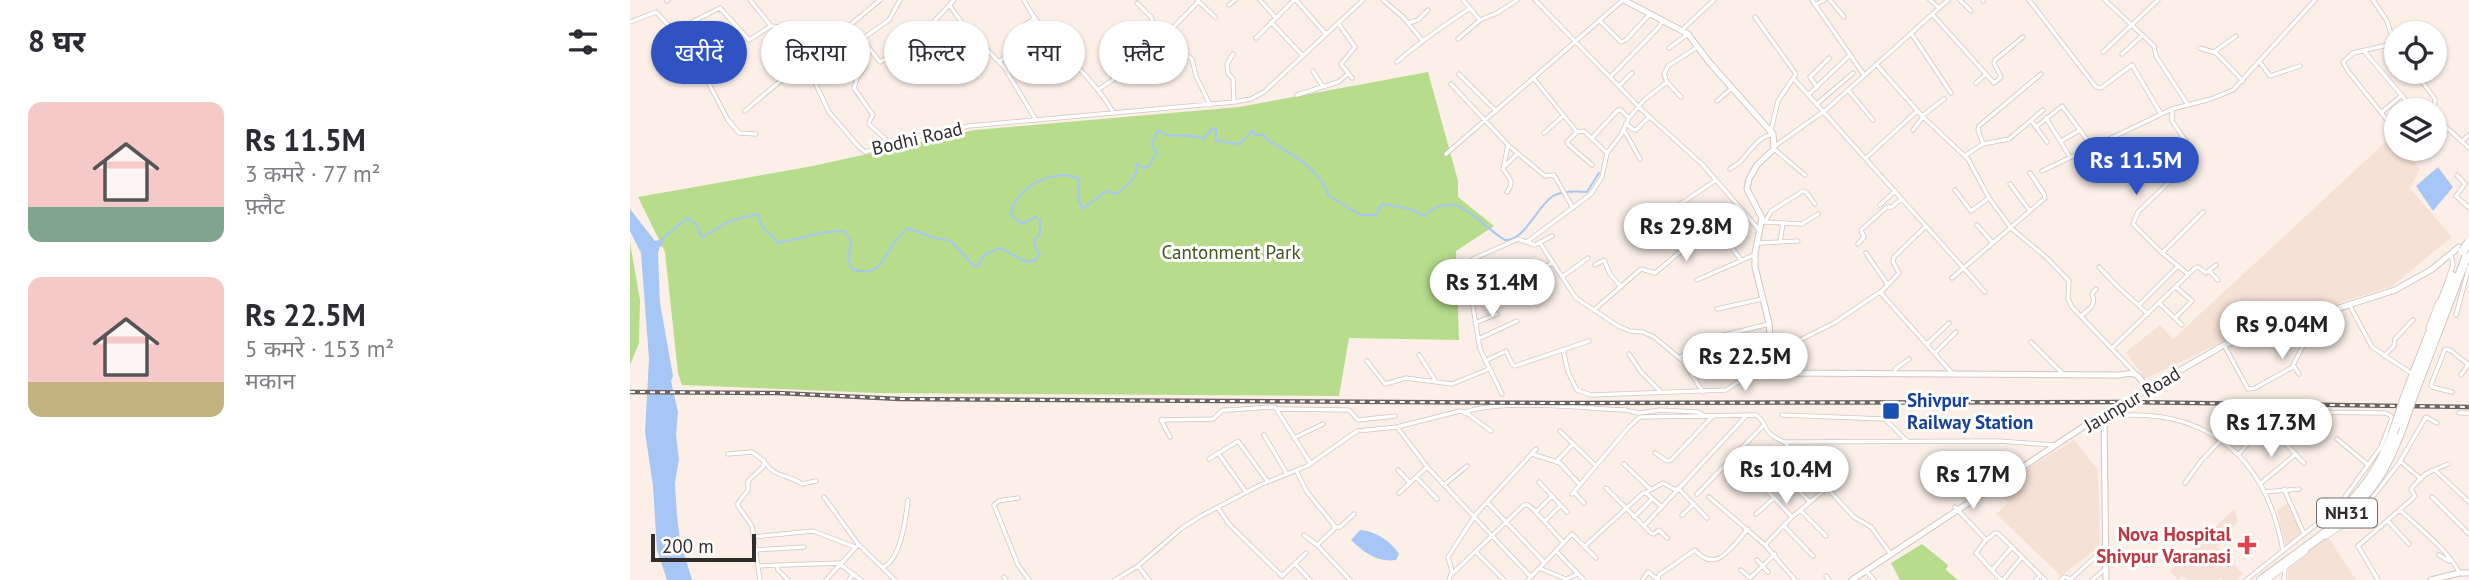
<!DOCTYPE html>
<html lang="hi">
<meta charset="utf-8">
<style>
:root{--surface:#fff;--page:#f7f7f7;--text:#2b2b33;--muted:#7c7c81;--accent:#2f53c3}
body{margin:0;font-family:"PT Sans","Noto Sans Devanagari",sans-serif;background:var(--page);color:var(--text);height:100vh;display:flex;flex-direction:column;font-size:26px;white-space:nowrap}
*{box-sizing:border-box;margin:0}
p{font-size:23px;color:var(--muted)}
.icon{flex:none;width:38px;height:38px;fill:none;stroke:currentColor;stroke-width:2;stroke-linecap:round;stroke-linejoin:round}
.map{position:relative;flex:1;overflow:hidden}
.side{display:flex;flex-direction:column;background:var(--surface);width:630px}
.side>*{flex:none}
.top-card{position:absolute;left:21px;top:21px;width:665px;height:63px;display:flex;gap:14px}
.fabs{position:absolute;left:1754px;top:21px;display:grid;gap:14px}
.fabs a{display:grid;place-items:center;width:63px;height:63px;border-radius:50%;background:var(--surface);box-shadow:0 2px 5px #0004;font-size:35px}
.scale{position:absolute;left:21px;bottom:18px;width:105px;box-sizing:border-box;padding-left:7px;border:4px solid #312c2a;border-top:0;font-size:19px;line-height:24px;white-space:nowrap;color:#312c2a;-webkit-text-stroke:5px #fff;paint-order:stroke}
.price{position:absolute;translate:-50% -60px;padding:0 16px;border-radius:24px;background:#fff;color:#222;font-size:23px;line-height:46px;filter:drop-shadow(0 2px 4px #0008)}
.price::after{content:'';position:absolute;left:50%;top:42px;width:21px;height:16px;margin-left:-10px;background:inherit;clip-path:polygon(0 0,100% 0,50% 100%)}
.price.on{background:var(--accent);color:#fff}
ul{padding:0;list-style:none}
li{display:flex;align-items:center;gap:21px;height:175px;padding:0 28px}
li span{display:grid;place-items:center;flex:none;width:196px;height:140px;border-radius:14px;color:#555}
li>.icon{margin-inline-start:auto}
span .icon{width:84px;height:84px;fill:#fffc;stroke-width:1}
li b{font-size:30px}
h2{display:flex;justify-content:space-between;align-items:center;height:84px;padding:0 28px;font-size:30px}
.tag{padding:0 24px;border-radius:32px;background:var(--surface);box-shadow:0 2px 5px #0004;font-size:24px;line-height:63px}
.tag.on{background:var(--accent);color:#fff}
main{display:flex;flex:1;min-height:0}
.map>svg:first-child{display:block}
.built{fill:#f6e1d7}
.green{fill:#b6dc8c}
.water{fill:#a6c7f5}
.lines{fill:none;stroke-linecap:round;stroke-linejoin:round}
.stream{stroke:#a6c7f5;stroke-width:2}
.street-casing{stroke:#d2c5bf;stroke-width:5}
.secondary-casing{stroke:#d2c5bf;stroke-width:7}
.highway-casing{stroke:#d2c5bf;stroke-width:10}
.street{stroke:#fff;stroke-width:3.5}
.secondary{stroke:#fff;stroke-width:5}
.highway{stroke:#fff;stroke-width:8}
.rail-casing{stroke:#6a6360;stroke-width:4.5}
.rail{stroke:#fff;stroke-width:2;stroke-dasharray:5;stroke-linecap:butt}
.highway-bridge-casing{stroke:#d2c5bf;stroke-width:10;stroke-linecap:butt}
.highway-bridge{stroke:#fff;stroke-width:8}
.transit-dot{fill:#1a4fb4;stroke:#fff;stroke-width:2.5}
.health-dot{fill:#e0444e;stroke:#fff;stroke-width:2.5}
.labels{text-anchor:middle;stroke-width:6;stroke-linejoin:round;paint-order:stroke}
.shield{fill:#fff;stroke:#6f6b6a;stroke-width:2}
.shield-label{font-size:18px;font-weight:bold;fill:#312c2a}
.street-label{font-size:19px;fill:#312c2a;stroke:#fff}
.park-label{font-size:19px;fill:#3e571a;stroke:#fff}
.transit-label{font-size:19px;font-weight:bold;fill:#164399;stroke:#fff;text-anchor:start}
.health-label{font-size:19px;font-weight:bold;fill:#be3a42;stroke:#fff;text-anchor:end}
</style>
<main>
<section class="side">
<h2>8 घर<svg class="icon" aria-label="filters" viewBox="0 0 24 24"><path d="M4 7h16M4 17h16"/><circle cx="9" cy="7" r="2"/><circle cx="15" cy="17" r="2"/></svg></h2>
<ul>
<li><span style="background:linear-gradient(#f6c9c9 75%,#7fa58c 0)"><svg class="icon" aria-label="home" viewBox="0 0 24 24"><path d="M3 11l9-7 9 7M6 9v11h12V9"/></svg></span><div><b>Rs 11.5M</b><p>3 कमरे · 77 m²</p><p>फ़्लैट</p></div></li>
<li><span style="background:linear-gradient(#f6c9c9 75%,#c2b280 0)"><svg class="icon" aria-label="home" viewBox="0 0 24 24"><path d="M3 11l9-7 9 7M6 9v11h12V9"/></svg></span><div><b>Rs 22.5M</b><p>5 कमरे · 153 m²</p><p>मकान</p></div></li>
</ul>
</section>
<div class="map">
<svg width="1839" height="580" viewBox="0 0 1839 580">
<rect width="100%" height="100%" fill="#fbefe8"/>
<path class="built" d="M1760,138L1766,144V149H1770L1790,169L1780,188L1822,237L1762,286L1592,342L1515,379L1496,352L1530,325L1543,339Z
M1444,440L1468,470L1470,546L1431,576L1366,514L1378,503L1365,489Z
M1658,503L1674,533L1656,548L1647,510Z
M1604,509L1608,521L1588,547L1613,574L1607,580H1593L1591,578L1588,580H1558L1552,576L1548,580L1540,571Z
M1698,537L1726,580H1658V567Z"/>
<path class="green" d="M798,72L828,181V197L864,226L826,251L829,340L719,338L709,396L248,393L52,385L48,373L35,252L8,197L183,166L345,130L609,107Z
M0,243L10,300L9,343L0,365Z
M1292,544L1318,565L1316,570L1328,580H1270L1261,563Z"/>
<path class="water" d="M1808,167L1823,187L1803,211L1786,186Z
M0,209L25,241L32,239L28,253L30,303L43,376L41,381L48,412L46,435L49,459L45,483L47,516L50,540L62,580H37L27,550L23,486L15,432L19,359L11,253L0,231Z
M730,530C745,531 761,541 769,554L766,560C747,563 734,552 721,540Z"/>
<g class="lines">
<path class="stream" d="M31,246L32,239L57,218L65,223L72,237L100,221L127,214L133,228L148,243L196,232L214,231L221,241L218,258L222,269C256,282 255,243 278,228L301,237L321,241L344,266L349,265L354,255L370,248L396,262L406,260L409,253L404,245V239L410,235V220L406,217L392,224L381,215C383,188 424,168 448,178L449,202L453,209L476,191L486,194L499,184L506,173L507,164L514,168L518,167L527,152L522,146L526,133L529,131C543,141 559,131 573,139L583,128L586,129V141C594,141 602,144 610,144L623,130L625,135H634L636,139C659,153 691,168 698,195L730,215H747L749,208L753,204L780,209L794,216C827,186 846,223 875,240C895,241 907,206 923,196C932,191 946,191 957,192L969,173"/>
<defs>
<path id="street" d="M120,0L141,26
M270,0L259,20L232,39L250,62L283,44L324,0
M394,0C414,41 459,70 483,112
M567,0L585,17
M630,0L646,18
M666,0L696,34
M753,0L773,17L792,40
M833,0L850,20L867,13L887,0
M905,0L1012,110L1073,165L1130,231
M1182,0L1234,75
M1200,0L1214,17
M1300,0L1309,8
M1330,0L1341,11
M1353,0V1
M1399,0L1466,87L1471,88L1502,65L1531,114
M1475,0L1524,46L1526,56L1558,105
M1743,0L1757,21L1766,49
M37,1L38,0
M507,3L521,17L527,34L562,59L566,76L580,105
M599,5L605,0
M1185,5L1194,0
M320,6L335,27L374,67L406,120
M1303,15L1364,83L1371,77L1364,63L1365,60L1393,37
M1125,17L1166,74L1148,101L1141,130
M970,21L991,42L996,40L1020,14
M0,22L26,12L44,31L90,8L119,40L141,26L151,27L175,61L199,112L229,147L235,152L271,140L339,126L604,102L621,99L634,92L733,0
M641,22L673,56
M708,23L725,47L711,64L722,78
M778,23L788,20L798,10
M50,29L98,120L109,133L126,134
M1052,30L1084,0
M1281,33L1321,93
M533,38L568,2
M626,38L664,0
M828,39L850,20
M1039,48L1058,34
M1570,48L1586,53L1613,81
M1734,51L1784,110
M1473,52L1528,0
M1584,52L1606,36
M603,54L597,64L598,73L603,79L604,102
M1492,54L1513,35
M1804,58V63
M1629,61L1640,76L1670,66
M369,62L387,47V41L391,36L389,29L405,18
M767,62C789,42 813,26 839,9
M1246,64L1292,116L1338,159L1359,198L1381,228L1418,259L1439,281L1438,299L1442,307L1505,373
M235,66L227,78L224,88L243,115L239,122L240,125L261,144
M683,71L693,87
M1785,72L1805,99V103L1799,110
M829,74L866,111
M980,77L1029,27L1033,20
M1789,77L1795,72
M1164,79L1355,292
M905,80L947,132
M1346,83L1356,74
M821,84L879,146L915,176L924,175L943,208
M989,86L1002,73
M1187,87L1180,77L1199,58
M469,89L507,64
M1218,90L1243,120
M1179,94L1220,55
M667,95L708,82L718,74
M1051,97L1037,82L1034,74L1038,66L1066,48
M1087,101L1102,88
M1188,103L1223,73
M1542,109V121L1566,156L1508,212L1503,224L1531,252L1558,274
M115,111C159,72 206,38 250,0
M1752,112L1772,95
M1292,116L1314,99
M1804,116L1839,148
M1416,118L1440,157
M1401,120L1417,142
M996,123L1002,129L1006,130L1019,117
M1406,127L1432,106L1458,141
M994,130L1010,159
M1283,130L1293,117
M1765,130L1718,71L1713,62L1723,53L1766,43
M914,133L933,116
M962,138L988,110H991L999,118
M1431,141L1450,130
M1832,141L1839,135
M1353,144L1348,130L1349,126L1411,74
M1145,146L1197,109L1318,0
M1144,149L1175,175
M816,154L993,0
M1336,155L1353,144L1379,139L1413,110
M1236,158L1287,111
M962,165L939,145L937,142L947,132L954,131L977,153
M875,166L887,154
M1100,169C1104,166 1110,163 1113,159C1121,149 1130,136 1143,134
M1412,171L1542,109L1581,99L1603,90L1685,0
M1827,175L1835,184L1826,196L1839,208
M1380,184L1400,211
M1325,190L1341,211L1359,198
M877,192C885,181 879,178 873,169L878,145
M1250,205L1265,191
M1134,222L1172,224L1188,214
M1135,222L1141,211L1173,191L1176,192L1185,204
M1347,225L1363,243
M1092,235L1111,260
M898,241L961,194L972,177L977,153L991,135L999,118L1014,100L1037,82
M1150,242L1153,223
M910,243L946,298L988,326L1000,331L1013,332L1024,337L1053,361L1073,392
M1128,243L1168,241
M1228,244L1234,237L1231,230L1257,207H1262L1271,199
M1236,253L1258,285
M1532,253L1573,212
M965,265L974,260L980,274L991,287
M1469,267L1486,285L1518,314
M1579,271L1588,280
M895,276L908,305
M1819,276L1823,265L1821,253
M932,277L958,258
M1322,278L1415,198L1414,194L1400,173
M885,279L909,271L922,263
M1067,280L1124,255
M1251,292L1269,273L1263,262L1264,257L1296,226
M1529,303L1552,325
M1719,304L1742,347L1781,373
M1509,305L1548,266
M1087,309L1132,299
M964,310L1011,269L1025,273L1050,252L1052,245L1030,218L1086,180
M1826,315L1839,267
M1451,316C1459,309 1467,305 1462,294L1466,289
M1545,318L1562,301L1546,287
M845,323L867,314
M1798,328L1808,302
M848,339L887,321
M1083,339L1102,373
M1401,342L1432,373
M1164,343L1204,323L1250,292L1322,373
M1297,344L1319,323
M1594,345L1618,389L1625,388L1663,367
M1483,347L1565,268L1568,267L1576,273L1586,265
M933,350L938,372L947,390L961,395L1096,390L1144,359
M1115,352L1140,339
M1305,353L1326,332
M999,354L1011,372L1031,392
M789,355L805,380
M1754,356L1764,346L1765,339L1783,320
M1050,357L1090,336L1139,324
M737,361L755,384L776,378L822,384L859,369
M855,361L876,351L882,364L885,366L959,341
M1265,374V369L1279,359
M1669,374L1663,365L1673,346
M1831,375L1838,365
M1822,392L1802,387L1801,385L1815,349L1820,350L1839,365
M872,394L850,349L836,265L843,259L888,239L905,245L922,236
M648,409L719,410L728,420L765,416
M1589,411L1657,414L1666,412L1755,413L1760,415L1762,418L1751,447L1707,508L1616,580
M835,412C876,399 950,408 995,410L1009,413L1030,410L1068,412L1073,415
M1829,413H1839
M1152,415L1255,419L1277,441
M1474,417C1573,404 1636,454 1653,551
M767,427L798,468L901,577
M930,431L966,466
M634,435L657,474
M540,437L531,420L583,419L593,410C611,410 627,407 645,407L681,464
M664,438L693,424
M1707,439L1737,464
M1154,442L1224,517L1241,527L1260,553
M1654,442L1674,463
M588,453L616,492
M1025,453L1037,461L1041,460L1082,417
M98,454L122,452L134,461L133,467L118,481V490L108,503V506L122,526L130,580
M902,454L930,463L950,485
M1104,455L1162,517
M1608,455L1620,441
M579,459L608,441L638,482
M1770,461L1791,479
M926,462L943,444
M135,463C146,478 158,474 172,484L186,481
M994,464L1020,489
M768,470L780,483
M1804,470L1818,464
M667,472L677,492L704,525V529L687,545L720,580
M786,477L807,499
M1123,477L1132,469
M909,482L937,512
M1555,483L1571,461L1591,440
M1631,483L1666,454
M814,485L837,466
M1163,485L1180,502
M976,488L1021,533L1024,534L1029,530L1037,538
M1048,488L1077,518
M1654,489L1674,534
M944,492L954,503
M1635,492L1669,489
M769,493L797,467
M1015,493L1033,483L1046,490
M942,494L999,427L1010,417L1126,415C1140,425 1129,431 1154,442L1367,441L1425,445
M1067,494L1133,426
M194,497L228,544L265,580
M1079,497L1135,545L1165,580
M1802,497L1839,534
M388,498L369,501L364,505L388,565L399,580
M857,502L914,562
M1325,507L1356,540L1365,533L1369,534L1410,575
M588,508L599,524L652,576L676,553
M1170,510L1196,536
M1770,510C1790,529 1816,548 1829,572
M906,512L922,496
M1126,514L1144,498
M1052,515L1064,504
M1004,517L1022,499
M915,521L931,505
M1758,521L1779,544
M1014,526L1116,416
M1154,526L1183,556
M704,527H710L724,514
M674,535L687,545
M123,537L183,531L225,547
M1696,537L1723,519L1736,506L1769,463L1796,417L1807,423
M1356,540L1346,553L1371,580
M1135,545L1162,517L1197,488
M955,546L1013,493H1016L1032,507
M125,550L174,547
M926,551L954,580
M846,552L874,580
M1809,555L1819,561
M1127,560L1138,572
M665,564L680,580
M147,565L148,570L158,580
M128,566L208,563L231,580
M508,566L519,580
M253,567C271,560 276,518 278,500
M909,568L936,579L948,574
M1111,570L1120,578
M1362,570L1382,547
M1236,571L1244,580
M823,573L894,505H898L903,509L933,542
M1196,576L1199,580
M374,577L376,580
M1120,578L1145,554
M1013,579L1018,572L1027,579
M196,580L227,546
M219,580L223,574
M485,580L508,566L552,528L571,516L630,485L677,466L727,431L767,427L830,411L838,414L861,431
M819,580L822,571L818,557L846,514L906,449
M898,580L942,534L966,558
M1028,580L1029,575L1065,550C1087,575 1102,546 1118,529
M1373,580L1392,557
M1406,580L1410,575L1415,580
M1431,580L1434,577L1441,579L1475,548
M1462,580L1474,570
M1638,580L1676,552
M1654,580L1655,568
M1748,580L1728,546L1781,500L1785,496L1781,489C1787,482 1796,471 1805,470L1839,502"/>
<path id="secondary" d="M994,0L1058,34L1079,62L1143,134L1144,149L1127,165L1119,179L1117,189L1132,218L1125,253V267L1139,323L1141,345L1150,373L1489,375C1507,371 1507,374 1517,388
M1474,414L1476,580
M1222,580L1462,421L1594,345L1765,290L1801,270L1829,247L1838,248
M1801,580L1829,573H1839"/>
<path id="highway" d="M1775,397L1822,276
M1782,399L1839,250
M1711,511C1735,490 1752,463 1763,433
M1631,580C1667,553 1709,527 1737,493C1754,473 1764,449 1773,425"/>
</defs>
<use href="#street" class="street-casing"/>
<use href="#secondary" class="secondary-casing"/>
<use href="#highway" class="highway-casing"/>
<use href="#street" class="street"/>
<use href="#secondary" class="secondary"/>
<use href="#highway" class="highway"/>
<defs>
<path id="rail" d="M0,392L148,393L270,399L922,403L1495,402L1839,407"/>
</defs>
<use href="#rail" class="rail-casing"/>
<use href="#rail" class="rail"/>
<defs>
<path id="highway-bridge" d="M1833,251L1839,242
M1773,425L1782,399
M1763,433L1775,397"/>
</defs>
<use href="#highway-bridge" class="highway-bridge-casing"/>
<use href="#highway-bridge" class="highway-bridge"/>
</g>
<rect class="transit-dot" x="1252" y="402" width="18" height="18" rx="3.5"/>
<path class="health-dot" d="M1613.5 534.5h7v7h7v7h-7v7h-7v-7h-7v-7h7z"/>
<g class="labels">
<rect class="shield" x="1687" y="498.5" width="60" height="29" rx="5"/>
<g class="shield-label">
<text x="1717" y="519">NH31</text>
</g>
<g class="street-label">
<text transform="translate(287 138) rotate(-13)" y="7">Bodhi Road</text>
<text transform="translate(1502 399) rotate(-31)" y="7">Jaunpur Road</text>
</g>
<g class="park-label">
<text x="601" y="259">Cantonment Park</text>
</g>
<g class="transit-label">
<text x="1277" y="407">Shivpur<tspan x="1277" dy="22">Railway Station</tspan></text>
</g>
<g class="health-label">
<text x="1601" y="541">Nova Hospital<tspan x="1601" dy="22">Shivpur Varanasi</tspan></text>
</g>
</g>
</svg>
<div class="fabs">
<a><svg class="icon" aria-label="locate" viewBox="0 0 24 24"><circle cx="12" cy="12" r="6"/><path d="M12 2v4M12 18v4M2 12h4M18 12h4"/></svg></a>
<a><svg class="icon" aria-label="layers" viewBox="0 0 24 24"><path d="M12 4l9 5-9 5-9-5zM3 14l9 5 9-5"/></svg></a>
</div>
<div class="scale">200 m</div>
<b class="price on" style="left:1506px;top:197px">Rs 11.5M</b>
<b class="price" style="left:1056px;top:263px">Rs 29.8M</b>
<b class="price" style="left:862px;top:319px">Rs 31.4M</b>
<b class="price" style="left:1652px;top:361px">Rs 9.04M</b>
<b class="price" style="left:1115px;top:393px">Rs 22.5M</b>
<b class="price" style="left:1641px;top:459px">Rs 17.3M</b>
<b class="price" style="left:1156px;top:506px">Rs 10.4M</b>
<b class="price" style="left:1343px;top:511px">Rs 17M</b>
<div class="top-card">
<a class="tag on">खरीदें</a>
<a class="tag">किराया</a>
<a class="tag">फ़िल्टर</a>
<a class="tag">नया</a>
<a class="tag">फ़्लैट</a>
</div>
</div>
</main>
